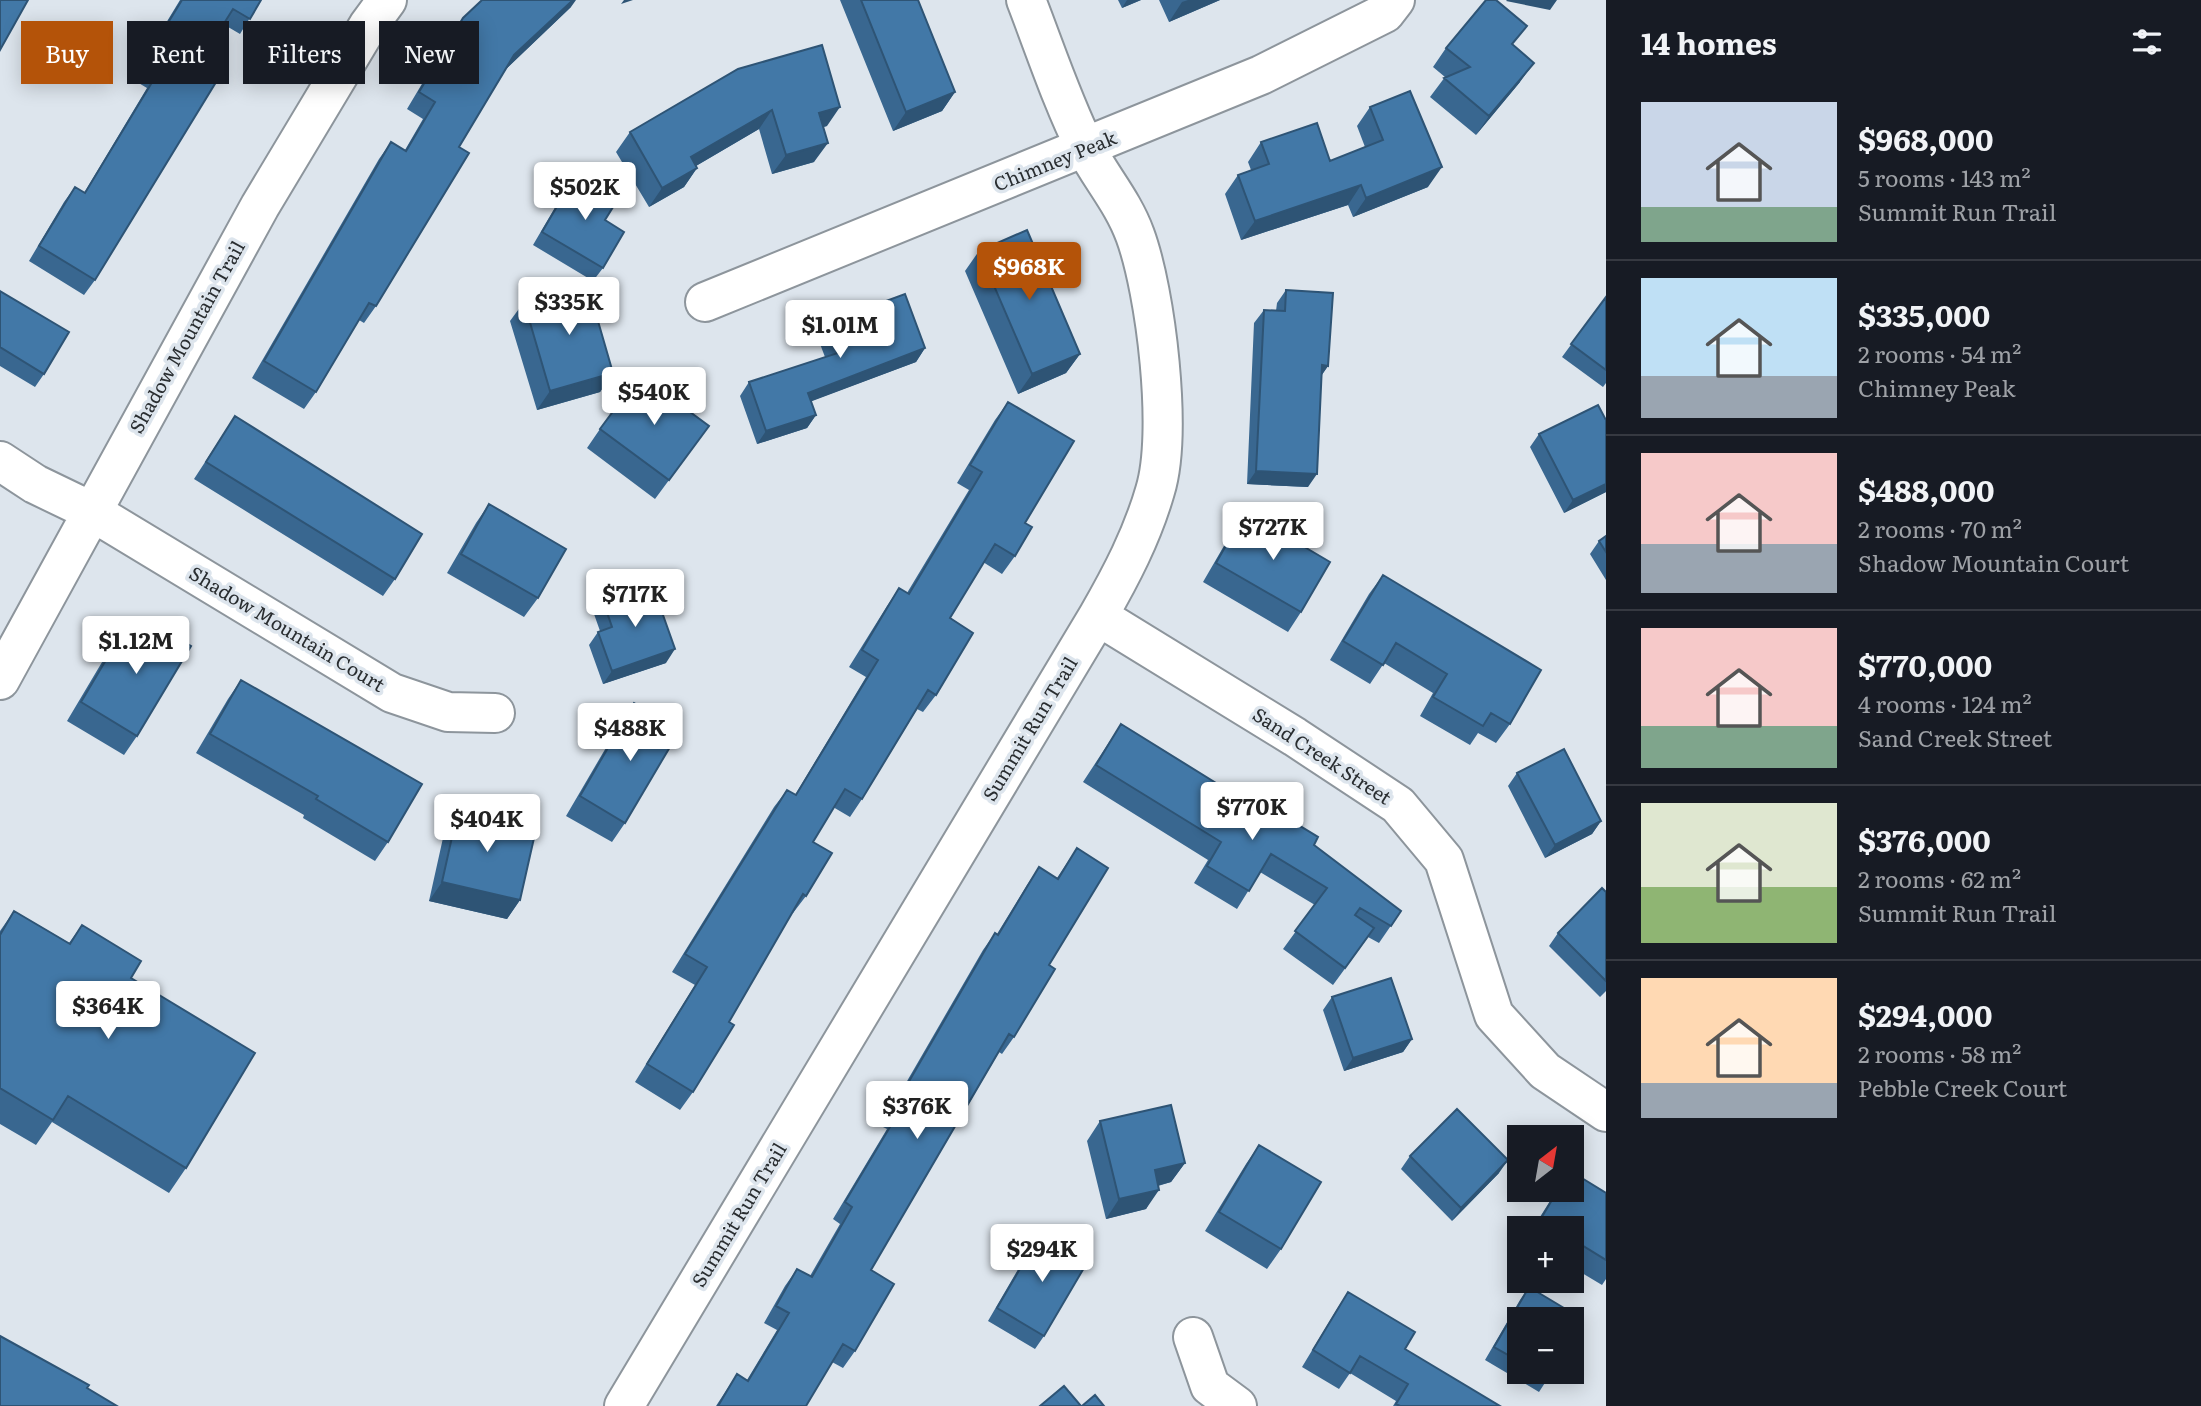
<!DOCTYPE html>
<meta charset="utf-8">
<style>
:root{--surface:#171b24;--page:#242831;--text:#f1f3f6;--muted:#9ea1a6;--line:#363941;--accent:#b45309}
body{margin:0;font-family:Literata,serif;background:var(--page);color:var(--text);height:100vh;display:flex;flex-direction:column;font-size:26px;white-space:nowrap}
*{box-sizing:border-box;margin:0}
p{font-size:23px;color:var(--muted)}
.icon{flex:none;width:38px;height:38px;fill:none;stroke:currentColor;stroke-width:2;stroke-linecap:round;stroke-linejoin:round}
.map{position:relative;flex:1;overflow:hidden}
.sheet{display:flex;flex-direction:column;background:var(--surface);width:595px}
.sheet>*{flex:none}
.banner{position:absolute;left:21px;top:21px;width:665px;height:63px;display:flex;gap:14px}
.needle{width:46px;rotate:31deg}
.controls{position:absolute;left:1507px;top:1125px;display:grid;gap:14px}
.controls a{display:grid;place-items:center;width:77px;height:77px;border-radius:0px;background:var(--surface);box-shadow:0 4px 18px #0003;font-size:35px}
.price{position:absolute;translate:-50% -60px;padding:0 16px;border-radius:7px;background:#fff;color:#222;font-size:23px;line-height:46px;filter:drop-shadow(0 2px 4px #0008)}
.price::after{content:'';position:absolute;left:50%;top:42px;width:21px;height:16px;margin-left:-10px;background:inherit;clip-path:polygon(0 0,100% 0,50% 100%)}
.price.active{background:var(--accent);color:#fff}
ul{padding:0;list-style:none}
li{display:flex;align-items:center;gap:21px;height:175px;padding:0 35px}
li+li{border-top:2px solid var(--line)}
li span{display:grid;place-items:center;flex:none;width:196px;height:140px;border-radius:0px;color:#555}
li>.icon{margin-inline-start:auto}
span .icon{width:84px;height:84px;fill:#fffc;stroke-width:1}
li b{font-size:30px}
h2{display:flex;justify-content:space-between;align-items:center;height:84px;padding:0 35px;font-size:30px}
.chip{padding:0 24px;border-radius:0px;background:var(--surface);box-shadow:0 4px 18px #0003;font-size:24px;line-height:63px}
.chip.active{background:var(--accent);color:#fff}
main{display:flex;flex:1;min-height:0}
.map>svg:first-child{display:block}
.lines{fill:none;stroke-linecap:round;stroke-linejoin:round}
.minor-casing{stroke:#8d959c;stroke-width:42}
.minor{stroke:#fff;stroke-width:38}
.wall{fill:#396790}
.shaded-wall{fill:#2e5475}
.building{fill:#4278a7;stroke:#2e5475;stroke-width:2}
.labels{text-anchor:middle;stroke-width:7;stroke-linejoin:round;paint-order:stroke}
.street-label{font-size:19px;fill:#292d30;stroke:#dde5ed}
</style>
<main>
<div class="map">
<svg width="1606" height="1406" viewBox="0 0 1606 1406">
<rect width="100%" height="100%" fill="#dde5ed"/>
<g class="lines">
<defs>
<path id="minor" d="M705,302L1261,75L1385,13L1395,0
M0,461L35,484L91,511L392,693L448,712L495,713
M1098,616L1295,737L1398,805L1444,860L1494,1015L1545,1071L1606,1112
M0,680L260,206L368,26L387,0
M1193,1337L1210,1386L1237,1406
M624,1406L1098,616C1121,576 1142,536 1155,491C1173,433 1156,292 1135,235C1123,202 1101,178 1085,147C1062,101 1045,49 1026,0"/>
</defs>
<use href="#minor" class="minor-casing"/>
<use href="#minor" class="minor"/>
</g>
<path class="wall" d="M180,0H261L240,34L223,24L203,57L95,280L84,295L29,261L64,202L75,187L84,193L147,88L132,79Z
M840,0H918L955,92L942,111L893,131Z
M1118,0H1141L1122,8Z
M1159,0H1220L1169,22Z
M571,7L506,69L459,147L376,306L364,323L359,320L316,392L304,409L252,378L379,159L391,142L405,150L423,119L407,109L451,35L463,18Z
M1513,46L1520,82L1476,135L1430,97L1445,77L1433,67L1446,48Z
M738,69L827,126L823,127L814,162L772,174L759,129L696,166L697,168L684,187L649,207L616,152L630,132Z
M1370,107L1428,187L1353,217L1348,205L1241,240L1225,194L1238,175L1251,170L1248,162L1261,142L1330,161L1365,147L1357,126Z
M576,174L605,220L603,268L593,281L533,245L567,187Z
M979,251L1080,354L1066,373L1018,394L965,271Z
M1286,290L1328,366L1321,376L1308,487L1247,484L1254,323L1264,310L1276,311L1277,303Z
M0,291L44,374L35,387L0,366Z
M1606,297V383L1603,387L1562,357Z
M524,302L613,373L600,392L537,410L510,321Z
M826,323L925,348L916,362L811,401L816,415L807,428L757,444L740,396L749,382L825,357L817,336Z
M1008,402L1025,523L1015,556L1002,574L983,562L950,618L936,695L923,712L917,709L862,799L850,817L833,807L813,842L806,896L793,913H792L729,1022L693,1092L680,1110L635,1082L695,985L672,972L774,807L787,790L795,795L866,677L849,667L887,606L899,588L907,593L969,490L957,483L995,420Z
M235,416L395,579L383,596L194,479Z
M1606,420V492L1564,513L1530,447L1539,434Z
M709,426L655,499L587,448L600,429Z
M489,504L538,598L524,617L447,573L476,523Z
M1245,512L1301,612L1288,632L1203,582L1232,532Z
M1606,536V580L1590,554L1599,541Z
M1383,575L1510,724L1496,743L1478,733L1470,745L1420,716L1433,693L1384,663L1370,684L1330,660L1369,594Z
M603,601L666,663L603,684L589,645L598,632L600,631L594,614Z
M150,621L137,736L124,755L67,721L111,647L125,628L140,637Z
M241,680L388,842L375,861L303,818L304,815L196,753L228,699Z
M634,703L625,823L612,842L566,816L621,722Z
M1121,724L1314,845L1401,911L1379,943L1368,937L1333,985L1283,949L1315,905L1260,872L1237,909L1194,883L1208,860L1083,782Z
M1517,773L1601,821L1592,834L1545,858L1508,786Z
M460,801L495,829L520,900L507,919L429,901L447,820Z
M1077,848L1049,965L1014,1037L1002,1054L999,1052L871,1270L855,1351L843,1368L832,1362L806,1406H716L737,1374L747,1380L777,1330L764,1323L785,1286L797,1269L810,1276L840,1224L833,1219L887,1129L881,1126L983,950L995,933L997,934L1027,885L1039,867L1057,878Z
M1606,892V991L1600,997L1549,946L1558,933Z
M14,911L69,943L82,925L131,978L186,1168L169,1193L52,1122L36,1145L0,1124V931Z
M1332,997L1412,1039L1403,1052L1344,1071L1323,1010Z
M1100,1121L1185,1163L1171,1182L1158,1186L1146,1209L1106,1219L1087,1141Z
M1259,1145L1281,1249L1267,1269L1205,1231L1246,1164Z
M1410,1156L1499,1173L1452,1221L1401,1169Z
M1557,1190H1572L1606,1193V1279L1602,1285L1572,1267V1228H1533Z
M1041,1233L1044,1336L1035,1349L988,1321L1031,1247Z
M1529,1287L1519,1320V1372H1552L1539,1392L1485,1360L1520,1300Z
M1348,1292L1405,1349L1500,1406H1393L1396,1401L1350,1373L1339,1389L1302,1367L1337,1309Z"/>
<path class="shaded-wall" d="M573,0H576L571,7L503,72L514,55Z
M624,0H633L621,4Z
M1127,0H1141L1122,8Z
M1188,0H1220L1169,22L1182,2Z
M1507,0H1557L1550,10L1506,1Z
M1534,63L1520,82L1476,135L1489,116Z
M955,92L942,111L893,131L906,112Z
M840,107L827,126L805,132L819,113Z
M772,110L759,129L677,177L691,157Z
M828,143L814,162L772,174L786,155Z
M1442,167L1428,187L1353,217L1366,198Z
M697,168L684,187L649,207L662,188Z
M1361,185L1348,205L1241,240L1255,221Z
M925,348L916,362L799,406L808,393Z
M1080,354L1066,373L1018,394L1032,374Z
M1322,365L1328,366L1319,379Z
M613,373L600,392L537,410L550,391Z
M816,415L807,428L757,444L766,431Z
M1256,471L1317,474L1308,487L1247,484Z
M1606,484V492L1564,513L1573,500Z
M675,649L666,663L603,684L612,671Z
M1601,821L1592,834L1545,858L1555,845Z
M442,882L520,900L507,919L429,901Z
M1412,1039L1403,1052L1344,1071L1353,1058Z
M1508,1160L1499,1173L1452,1221L1461,1208Z
M1185,1163L1171,1182L1141,1190L1155,1170Z
M1159,1190L1146,1209L1106,1219L1119,1199Z"/>
<path class="building" d="M0,0H28L0,50Z
M182,0H261L250,19L233,9L203,57L224,69L95,280L39,246L75,187L85,193L157,74L142,65Z
M482,0H573L514,55L459,147L469,153L376,306L369,303L316,392L264,361L391,142L406,151L435,102L419,92L463,18Z
M861,0H918L955,92L906,112Z
M1486,0H1496L1527,26L1512,44L1534,63L1489,116L1444,78L1470,67L1446,48Z
M822,45L840,107L819,113L828,143L786,155L772,110L691,157L697,168L662,188L630,132L738,69Z
M1410,91L1442,167L1366,198L1361,185L1255,221L1238,175L1269,164L1261,142L1317,123L1330,161L1383,140L1370,107Z
M576,174L618,199L605,220L624,232L603,268L542,232Z
M1027,230L1080,354L1032,374L979,251Z
M587,283L613,373L550,391L524,302Z
M1286,290L1333,293L1328,366L1322,365L1317,474L1256,471L1264,310L1285,311Z
M0,291L69,332L44,374L0,347Z
M905,294L925,348L808,393L816,415L766,431L749,382L838,353L826,323Z
M1606,297V370L1571,344Z
M640,375L709,426L669,480L600,429Z
M1008,402L1074,441L1025,523L1032,527L1015,556L995,544L950,618L973,633L936,695L928,690L862,799L845,789L813,842L832,853L806,896L803,894L729,1022L734,1025L693,1092L647,1064L707,967L685,954L787,790L796,795L878,660L862,650L899,588L909,594L982,472L970,465Z
M1598,405L1606,420V484L1573,500L1539,434Z
M235,416L422,534L395,579L206,462Z
M489,504L566,549L538,598L461,554Z
M1245,512L1330,562L1301,612L1216,563Z
M1606,536V552L1599,541Z
M1383,575L1541,670L1510,724L1491,713L1483,726L1433,697L1447,674L1396,643L1383,665L1343,641Z
M652,584L675,649L612,671L598,632L612,627L603,601Z
M150,621L191,646L137,736L81,702L125,628L141,637Z
M241,680L422,784L388,842L316,799L318,796L210,734Z
M634,703L680,730L625,823L580,796Z
M1121,724L1245,801L1249,795L1318,837L1314,845L1401,911L1391,926L1360,908L1355,915L1374,928L1345,968L1295,931L1327,888L1271,854L1249,891L1207,866L1221,842L1096,765Z
M1564,749L1601,821L1555,845L1517,773Z
M460,801L500,810L495,829L534,838L520,900L442,882Z
M1077,848L1108,868L1049,965L1055,969L1014,1037L1009,1034L871,1270L894,1284L855,1351L843,1344L806,1406H718L737,1374L748,1381L789,1313L776,1306L797,1269L812,1277L852,1207L845,1202L899,1112L893,1109L995,933L998,935L1039,867L1058,879Z
M1602,888L1606,892V981L1558,933Z
M14,911L70,944L82,925L141,961L131,978L255,1053L186,1168L68,1096L53,1120L0,1088V935Z
M1391,978L1412,1039L1353,1058L1332,997Z
M1171,1105L1185,1163L1155,1170L1159,1190L1119,1199L1100,1121Z
M1457,1109L1508,1160L1461,1208L1410,1156Z
M1259,1145L1321,1182L1281,1249L1219,1212Z
M1572,1172L1606,1193V1260L1572,1239V1228H1554L1540,1220L1558,1190H1572Z
M1041,1233L1088,1261L1044,1336L997,1308Z
M1529,1287L1569,1311L1564,1320H1519V1361L1494,1347Z
M1348,1292L1415,1332L1405,1349L1500,1406H1400L1396,1404L1408,1384L1360,1356L1350,1373L1313,1350Z
M0,1336L89,1385L87,1388L117,1406H0Z
M1537,1372H1552L1548,1379Z
M1064,1386L1081,1406H1040Z
M1095,1395L1104,1406H1082Z"/>
<g class="labels">
<g class="street-label">
<text transform="translate(1055 161) rotate(-22)" y="7">Chimney Peak</text>
<text transform="translate(187 337) rotate(-61)" y="7">Shadow Mountain Trail</text>
<text transform="translate(287 629) rotate(31)" y="7">Shadow Mountain Court</text>
<text transform="translate(1030 729) rotate(-59)" y="7">Summit Run Trail</text>
<text transform="translate(1322 756) rotate(33)" y="7">Sand Creek Street</text>
<text transform="translate(739 1215) rotate(-59)" y="7">Summit Run Trail</text>
</g>
</g>
</svg>
<div class="controls">
<a><svg class="needle" viewBox="-14 -14 28 28"><path d="M0-13l5 13h-10z" fill="#e53935"/><path d="M0 13l5-13h-10z" fill="#9ea1a6"/></svg></a>
<a>+</a>
<a>−</a>
</div>
<b class="price" style="left:585px;top:222px">$502K</b>
<b class="price active" style="left:1029px;top:302px">$968K</b>
<b class="price" style="left:569px;top:337px">$335K</b>
<b class="price" style="left:840px;top:360px">$1.01M</b>
<b class="price" style="left:654px;top:427px">$540K</b>
<b class="price" style="left:1273px;top:562px">$727K</b>
<b class="price" style="left:635px;top:629px">$717K</b>
<b class="price" style="left:136px;top:676px">$1.12M</b>
<b class="price" style="left:630px;top:763px">$488K</b>
<b class="price" style="left:1252px;top:842px">$770K</b>
<b class="price" style="left:487px;top:854px">$404K</b>
<b class="price" style="left:108px;top:1041px">$364K</b>
<b class="price" style="left:917px;top:1141px">$376K</b>
<b class="price" style="left:1042px;top:1284px">$294K</b>
<div class="banner">
<a class="chip active">Buy</a>
<a class="chip">Rent</a>
<a class="chip">Filters</a>
<a class="chip">New</a>
</div>
</div>
<section class="sheet">
<h2>14 homes<svg class="icon" aria-label="filters" viewBox="0 0 24 24"><path d="M4 7h16M4 17h16"/><circle cx="9" cy="7" r="2"/><circle cx="15" cy="17" r="2"/></svg></h2>
<ul>
<li><span style="background:linear-gradient(#c9d6e8 75%,#7fa58c 0)"><svg class="icon" aria-label="home" viewBox="0 0 24 24"><path d="M3 11l9-7 9 7M6 9v11h12V9"/></svg></span><div><b>$968,000</b><p>5 rooms · 143 m²</p><p>Summit Run Trail</p></div></li>
<li><span style="background:linear-gradient(#bfe0f5 70%,#9aa5b1 0)"><svg class="icon" aria-label="home" viewBox="0 0 24 24"><path d="M3 11l9-7 9 7M6 9v11h12V9"/></svg></span><div><b>$335,000</b><p>2 rooms · 54 m²</p><p>Chimney Peak</p></div></li>
<li><span style="background:linear-gradient(#f6c9c9 65%,#9aa5b1 0)"><svg class="icon" aria-label="home" viewBox="0 0 24 24"><path d="M3 11l9-7 9 7M6 9v11h12V9"/></svg></span><div><b>$488,000</b><p>2 rooms · 70 m²</p><p>Shadow Mountain Court</p></div></li>
<li><span style="background:linear-gradient(#f6c9c9 70%,#7fa58c 0)"><svg class="icon" aria-label="home" viewBox="0 0 24 24"><path d="M3 11l9-7 9 7M6 9v11h12V9"/></svg></span><div><b>$770,000</b><p>4 rooms · 124 m²</p><p>Sand Creek Street</p></div></li>
<li><span style="background:linear-gradient(#dfe7d0 60%,#8fb573 0)"><svg class="icon" aria-label="home" viewBox="0 0 24 24"><path d="M3 11l9-7 9 7M6 9v11h12V9"/></svg></span><div><b>$376,000</b><p>2 rooms · 62 m²</p><p>Summit Run Trail</p></div></li>
<li><span style="background:linear-gradient(#ffd9b3 75%,#9aa5b1 0)"><svg class="icon" aria-label="home" viewBox="0 0 24 24"><path d="M3 11l9-7 9 7M6 9v11h12V9"/></svg></span><div><b>$294,000</b><p>2 rooms · 58 m²</p><p>Pebble Creek Court</p></div></li>
</ul>
</section>
</main>
